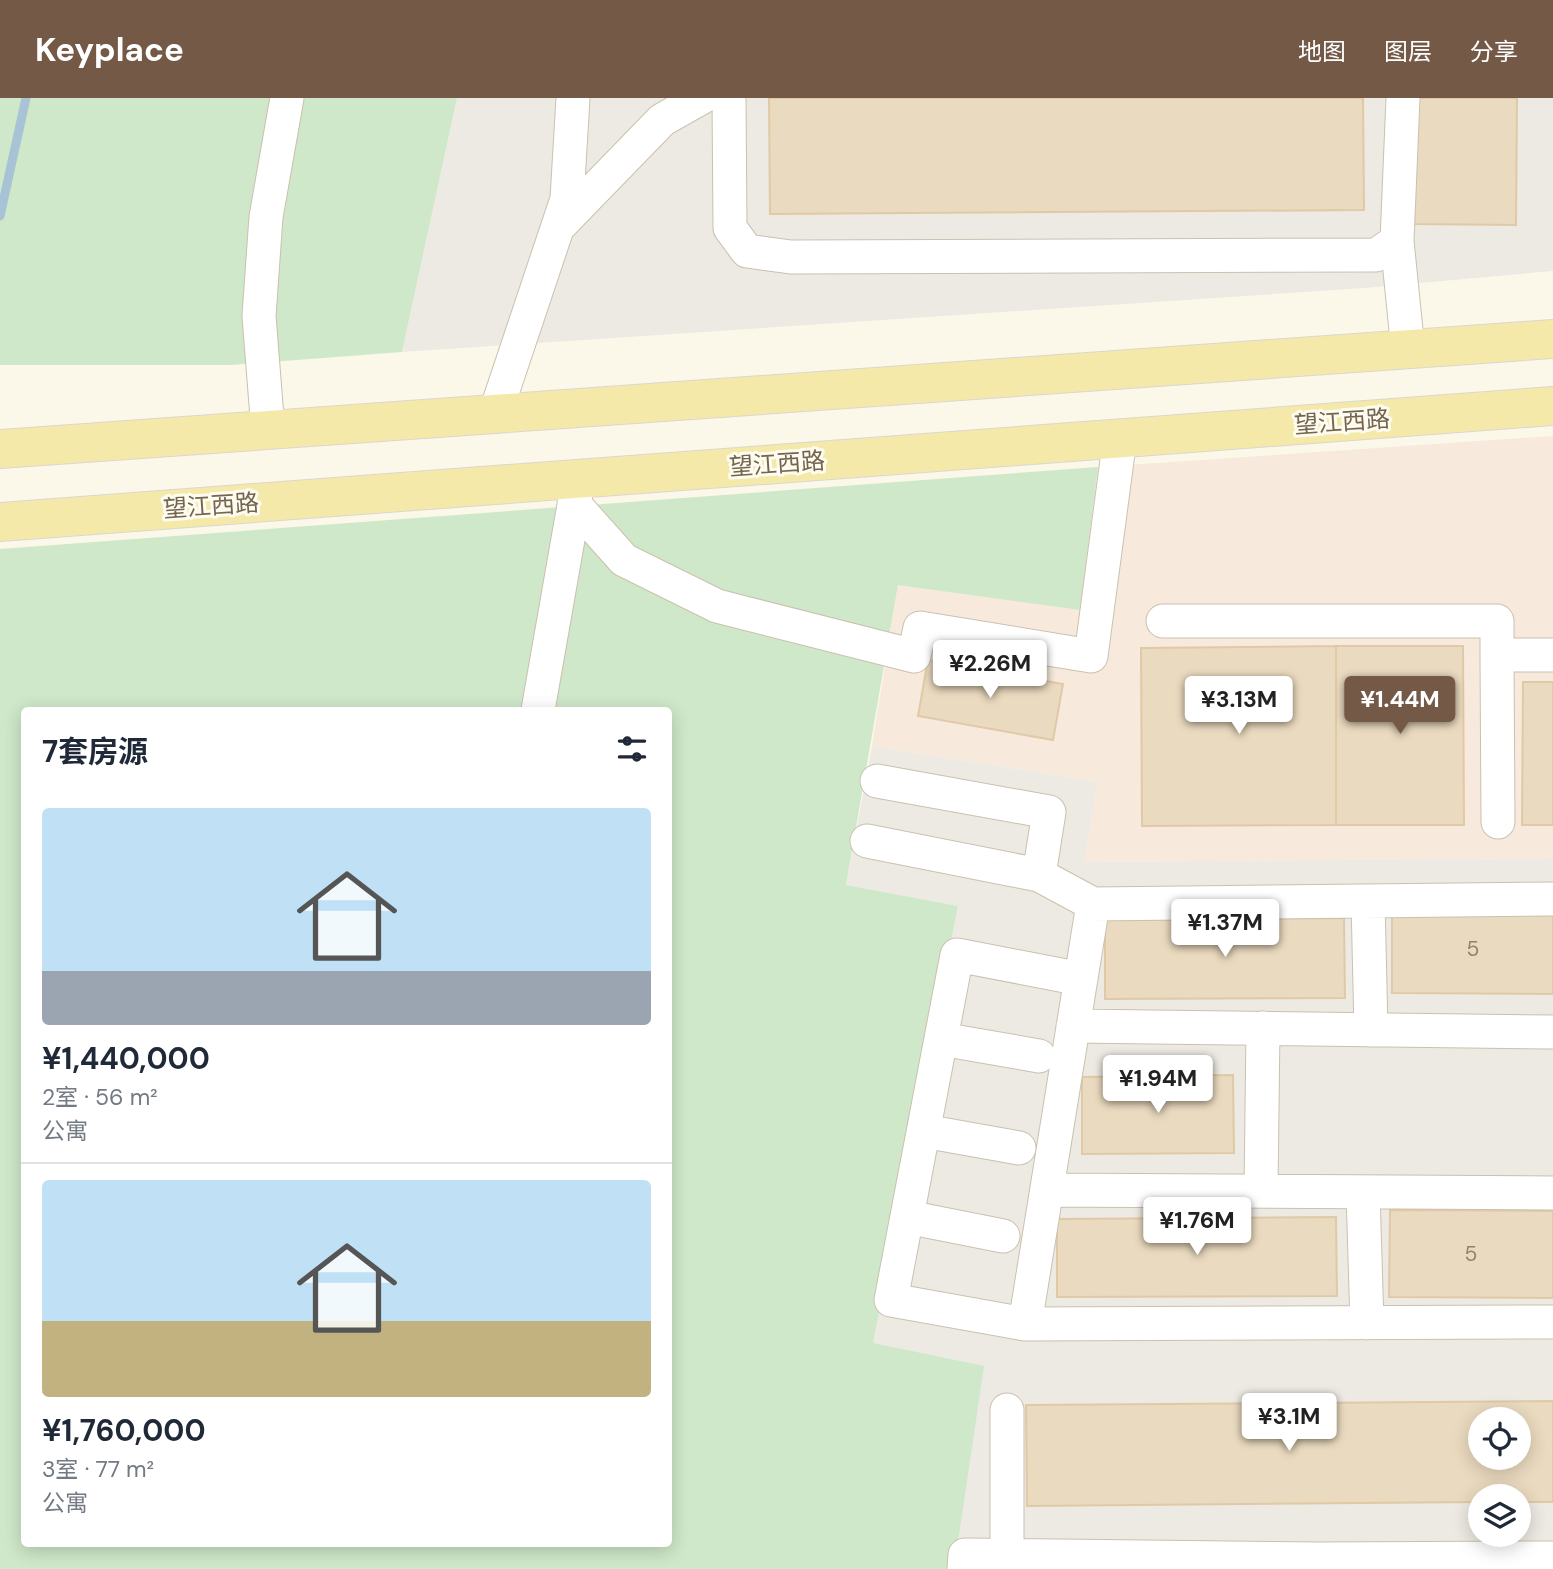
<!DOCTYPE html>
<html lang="zh">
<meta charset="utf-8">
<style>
:root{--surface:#fff;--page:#f6f6f7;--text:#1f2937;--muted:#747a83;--line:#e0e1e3;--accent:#745947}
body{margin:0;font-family:"DM Sans","Noto Sans SC",sans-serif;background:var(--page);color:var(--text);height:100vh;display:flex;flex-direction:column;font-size:26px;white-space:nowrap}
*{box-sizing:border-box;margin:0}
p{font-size:23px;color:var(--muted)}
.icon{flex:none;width:38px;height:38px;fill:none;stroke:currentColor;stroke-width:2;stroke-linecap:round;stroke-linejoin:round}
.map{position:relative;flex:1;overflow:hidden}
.details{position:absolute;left:21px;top:609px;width:651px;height:840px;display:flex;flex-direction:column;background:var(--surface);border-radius:7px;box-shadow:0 4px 18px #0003}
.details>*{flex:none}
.fabs{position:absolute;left:1468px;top:1309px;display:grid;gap:14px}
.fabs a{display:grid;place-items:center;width:63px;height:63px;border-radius:50%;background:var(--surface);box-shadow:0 4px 18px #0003;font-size:35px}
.price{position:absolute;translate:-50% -60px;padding:0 16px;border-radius:7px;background:#fff;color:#222;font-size:23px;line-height:46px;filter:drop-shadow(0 2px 4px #0008)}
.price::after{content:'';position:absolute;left:50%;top:42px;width:21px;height:16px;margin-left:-10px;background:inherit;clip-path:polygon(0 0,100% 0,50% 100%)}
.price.current{background:var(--accent);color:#fff}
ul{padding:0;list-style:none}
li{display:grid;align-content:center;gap:14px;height:371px;padding:0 21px}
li+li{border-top:2px solid var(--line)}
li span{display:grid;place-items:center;height:217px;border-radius:7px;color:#555}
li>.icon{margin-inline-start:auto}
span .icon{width:126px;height:126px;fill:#fffc;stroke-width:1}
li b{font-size:30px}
h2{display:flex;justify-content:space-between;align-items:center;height:84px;padding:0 21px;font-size:30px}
header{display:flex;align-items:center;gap:42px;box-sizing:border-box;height:98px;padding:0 35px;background:var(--accent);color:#fff}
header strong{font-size:33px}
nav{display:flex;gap:38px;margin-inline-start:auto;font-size:24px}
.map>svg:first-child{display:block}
.commercial{fill:#f7eadc}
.industrial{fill:#edeae3;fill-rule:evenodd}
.green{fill:#cfe8c9;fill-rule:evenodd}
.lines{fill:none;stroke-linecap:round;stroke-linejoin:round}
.stream{stroke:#a7c3d5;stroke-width:9}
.building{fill:#eadabf;stroke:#e0c9a6;stroke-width:2;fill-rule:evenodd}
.minor-casing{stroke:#cac1ae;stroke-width:35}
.major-casing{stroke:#dbd7d1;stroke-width:40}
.minor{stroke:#fff;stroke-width:33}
.major{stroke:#f4e9a8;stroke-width:38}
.labels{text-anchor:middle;stroke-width:6;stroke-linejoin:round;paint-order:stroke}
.number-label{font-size:21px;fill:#92826b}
.street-label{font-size:24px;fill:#74654f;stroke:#fefcf1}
</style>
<header>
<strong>Keyplace</strong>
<nav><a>地图</a><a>图层</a><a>分享</a></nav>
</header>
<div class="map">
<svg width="1553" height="1471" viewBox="0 0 1553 1471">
<rect width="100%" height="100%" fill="#fbf8ea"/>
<path class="commercial" d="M1553,338V760L1085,764L1097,684L872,648L898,486L1080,512L1098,369Z"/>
<path class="industrial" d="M457,0H1553V173L1365,190L402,254Z
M872,648L1097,684L1085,764L1553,760V1471H954L873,1245L958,808L846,787ZM1480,1321H1519V1360H1480ZM1480,1398H1519V1437H1480Z"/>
<path class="green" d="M0,0H457L402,254L230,267H0Z
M1098,369L1080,512L898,487L846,787L958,808L873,1245L984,1268L954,1471H0V451ZM24,612H668V1446H24Z"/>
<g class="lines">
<path class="stream" d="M0,118L26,0"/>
</g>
<path class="building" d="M769,0H1363L1364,112L770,116Z
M1414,0H1517L1516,127L1413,126Z
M1336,548V727L1142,728L1141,550Z
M1336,548H1463L1464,727H1336Z
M928,562L1063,586L1053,642L918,618Z
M1523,584H1553V727H1522Z
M1392,807L1553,808V896L1392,895Z
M1344,820L1345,900L1105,901V822Z
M1233,977L1234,1055L1082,1056V979Z
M1390,1112L1553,1113V1200L1389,1199Z
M1336,1119L1337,1198L1057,1199V1121Z
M1553,1303V1404H1519V1398H1480V1404L1027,1408L1026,1307ZM1480,1321H1519V1360H1480Z"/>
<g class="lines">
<defs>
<path id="minor" d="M729,0L730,130L747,153L791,159L1376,157L1397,143L1403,0
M560,127L662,22L701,0
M1397,143L1408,252
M495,316L567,101L573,0
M268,332L259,218L266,119L287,0
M574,406L624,462L717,508L914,558L920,530L1091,558L1120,340
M1163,523H1497V557H1553
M1497,557L1498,724
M538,612L577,390
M877,683L1049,714L1039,777L1093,806
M867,743L1039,777
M1553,801L1093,806L1025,1226L1553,1224
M1368,803L1371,932
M1073,928L1553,934
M941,941L1039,958
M924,1033L1019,1050
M1047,1092L1553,1095
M1261,1093L1263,930
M1363,1094L1367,1225
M907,1119L1003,1138
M1025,1226L891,1202L957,857L1081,881
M1007,1312V1457
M964,1471L965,1457L1318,1461
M1318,1471V1461L1553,1460"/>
<path id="major" d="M0,351L1553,241
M0,424L1553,308"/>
</defs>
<use href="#minor" class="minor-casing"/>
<use href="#major" class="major-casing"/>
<use href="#minor" class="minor"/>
<use href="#major" class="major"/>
</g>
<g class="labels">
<g class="number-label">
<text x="1473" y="858">5</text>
<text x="1471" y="1163">5</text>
</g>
<g class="street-label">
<text transform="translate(1342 324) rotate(-4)" y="8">望江西路</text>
<text transform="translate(777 366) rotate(-4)" y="8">望江西路</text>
<text transform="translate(211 408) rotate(-4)" y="8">望江西路</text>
</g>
</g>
</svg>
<div class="fabs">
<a><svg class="icon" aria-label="locate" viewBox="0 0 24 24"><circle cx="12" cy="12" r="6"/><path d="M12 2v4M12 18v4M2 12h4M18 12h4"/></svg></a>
<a><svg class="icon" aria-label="layers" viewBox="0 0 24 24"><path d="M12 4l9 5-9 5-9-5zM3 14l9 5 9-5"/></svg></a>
</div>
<b class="price" style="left:990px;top:602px">¥2.26M</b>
<b class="price" style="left:1239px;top:638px">¥3.13M</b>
<b class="price current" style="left:1400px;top:638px">¥1.44M</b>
<b class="price" style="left:1225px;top:861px">¥1.37M</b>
<b class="price" style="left:1158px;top:1017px">¥1.94M</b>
<b class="price" style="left:1197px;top:1159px">¥1.76M</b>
<b class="price" style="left:1289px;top:1355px">¥3.1M</b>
<section class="details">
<h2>7套房源<svg class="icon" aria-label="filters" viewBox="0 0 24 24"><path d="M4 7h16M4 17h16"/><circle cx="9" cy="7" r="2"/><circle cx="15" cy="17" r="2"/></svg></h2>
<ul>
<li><span style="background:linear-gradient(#bfe0f5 75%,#9aa5b1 0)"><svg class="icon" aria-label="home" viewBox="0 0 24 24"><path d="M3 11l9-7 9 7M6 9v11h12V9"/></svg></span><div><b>¥1,440,000</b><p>2室 · 56 m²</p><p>公寓</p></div></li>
<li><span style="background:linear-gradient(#bfe0f5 65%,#c2b280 0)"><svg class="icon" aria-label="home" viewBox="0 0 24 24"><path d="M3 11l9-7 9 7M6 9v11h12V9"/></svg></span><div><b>¥1,760,000</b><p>3室 · 77 m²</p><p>公寓</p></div></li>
</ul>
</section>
</div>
